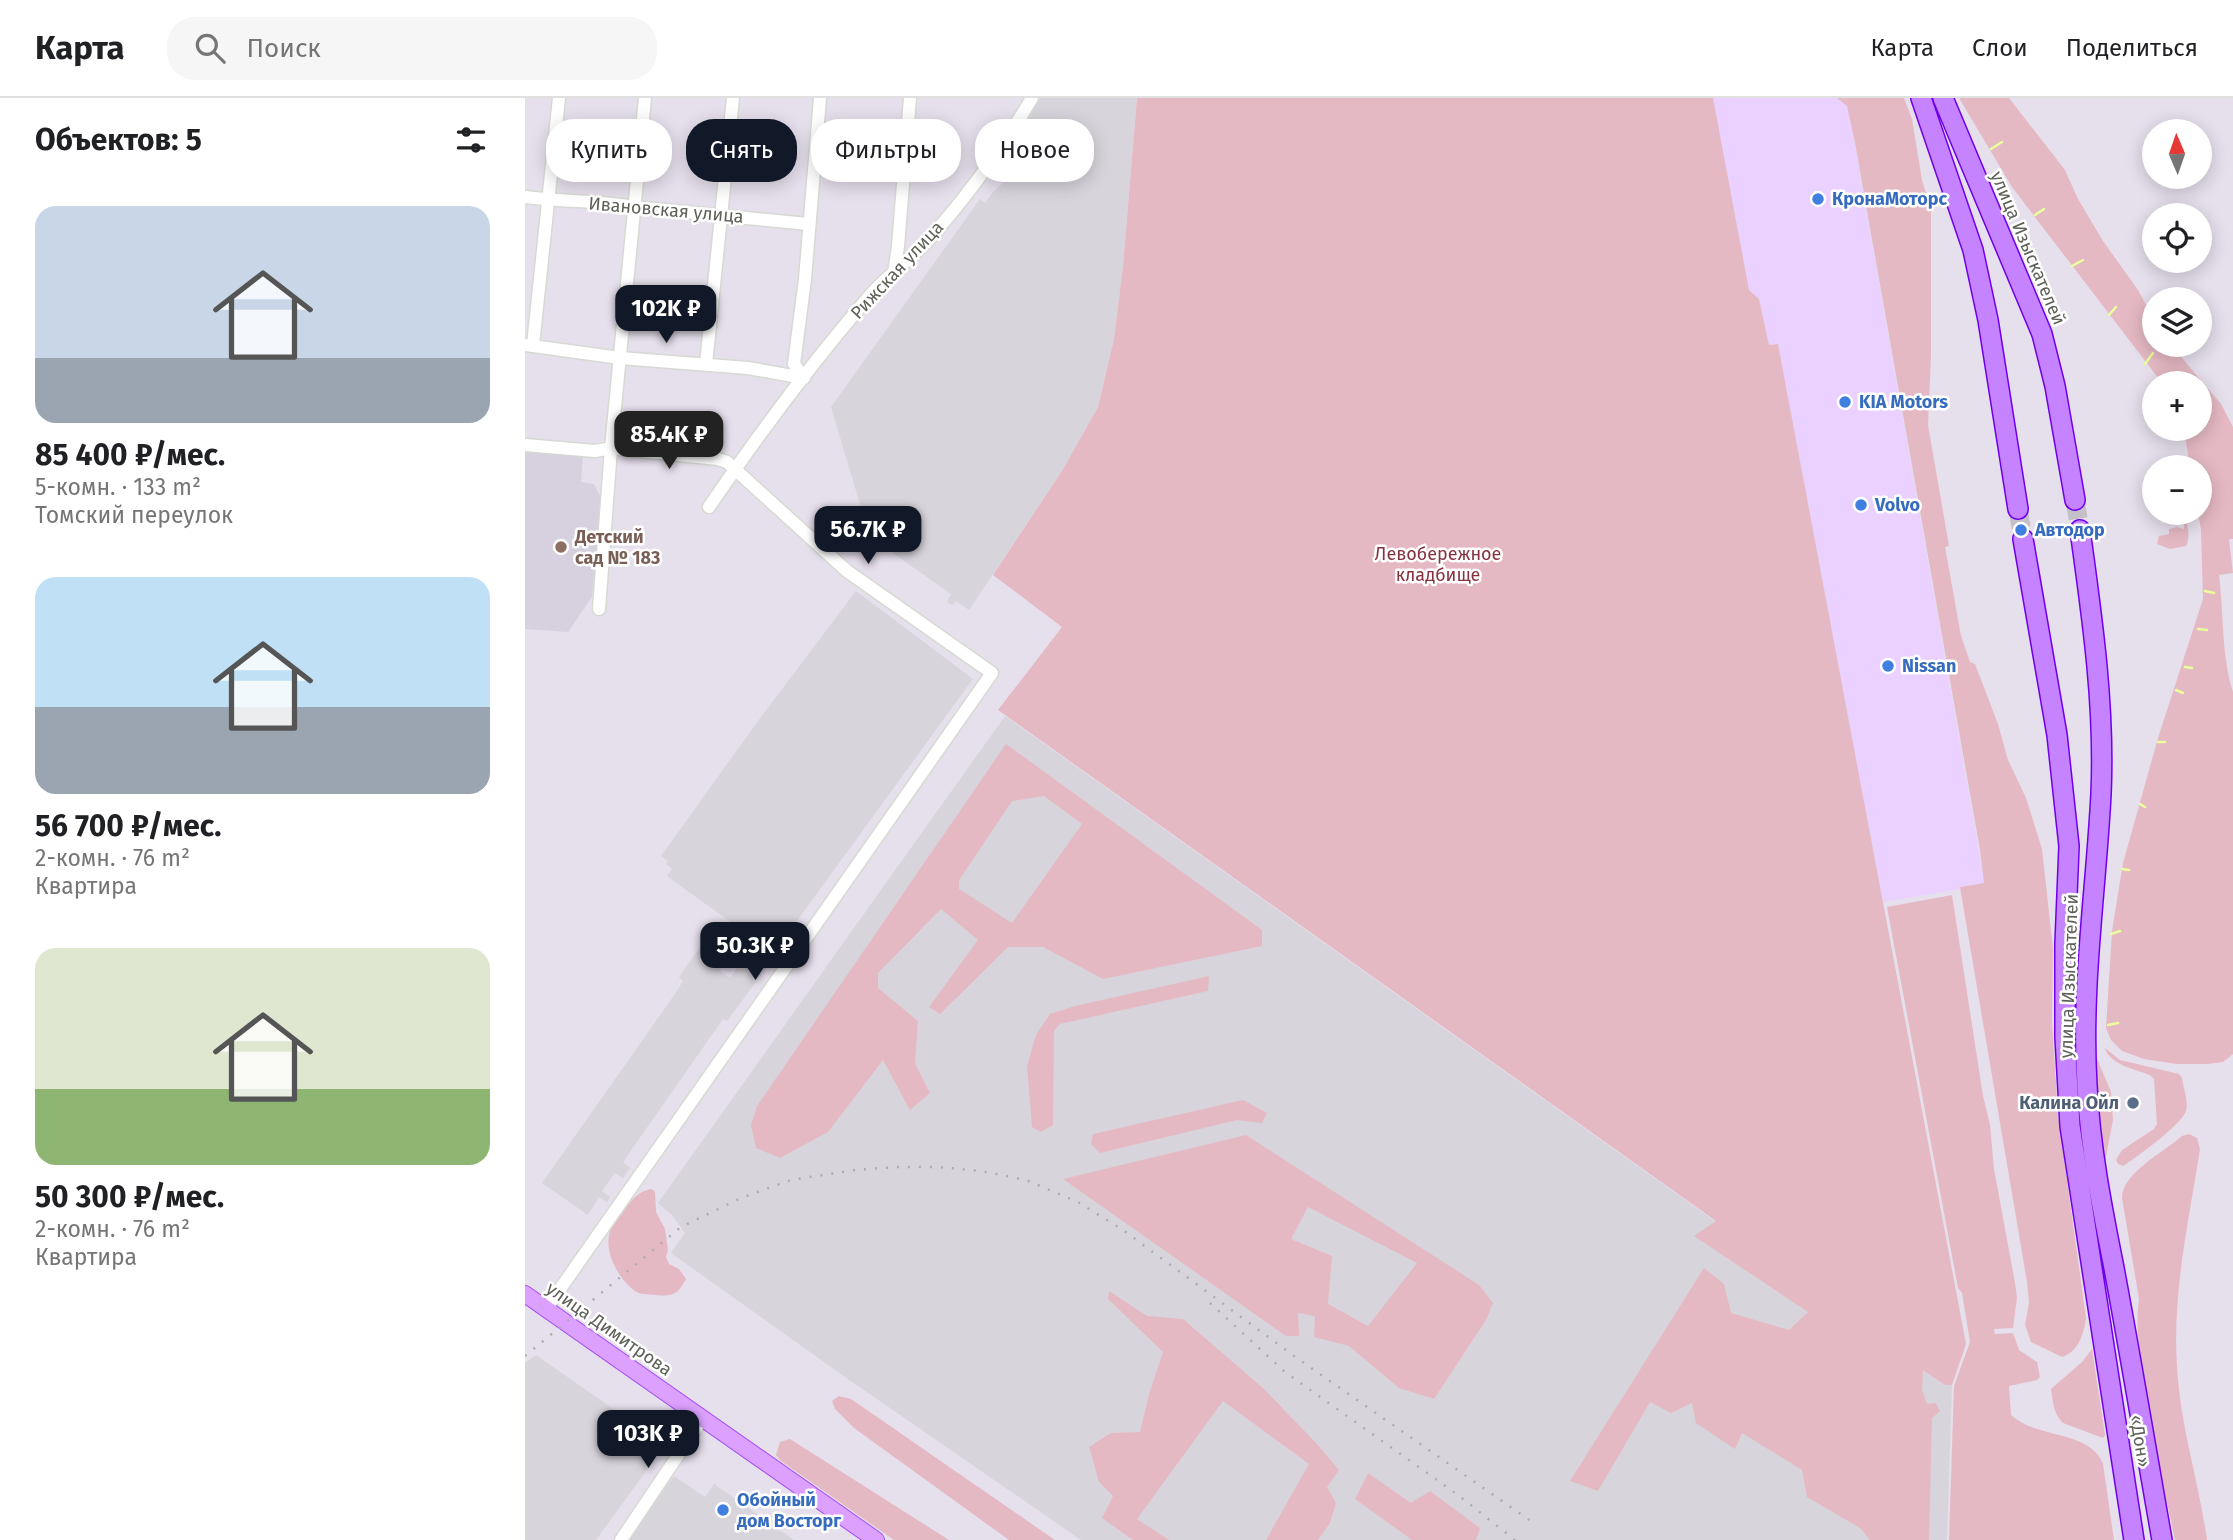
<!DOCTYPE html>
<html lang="ru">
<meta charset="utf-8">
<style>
:root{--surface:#fff;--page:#f6f6f6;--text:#202124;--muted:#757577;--line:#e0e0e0;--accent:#111827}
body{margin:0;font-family:"Fira Sans",sans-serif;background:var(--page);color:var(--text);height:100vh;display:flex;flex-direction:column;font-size:26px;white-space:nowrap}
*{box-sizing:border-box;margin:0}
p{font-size:23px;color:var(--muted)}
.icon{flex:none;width:38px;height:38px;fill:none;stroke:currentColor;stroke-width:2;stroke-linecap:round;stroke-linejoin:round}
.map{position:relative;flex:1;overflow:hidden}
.side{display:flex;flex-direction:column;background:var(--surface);width:525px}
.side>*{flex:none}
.hud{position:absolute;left:21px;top:21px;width:665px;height:63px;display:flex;gap:14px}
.needle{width:46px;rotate:358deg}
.controls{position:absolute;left:1617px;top:21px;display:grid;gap:14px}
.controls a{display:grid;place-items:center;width:70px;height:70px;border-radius:50%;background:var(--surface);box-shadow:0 4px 18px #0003;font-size:35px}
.price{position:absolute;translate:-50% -60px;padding:0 16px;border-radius:14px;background:var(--accent);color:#fff;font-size:23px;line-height:46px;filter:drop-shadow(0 2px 4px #0008)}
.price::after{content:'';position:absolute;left:50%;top:42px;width:21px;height:16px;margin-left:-10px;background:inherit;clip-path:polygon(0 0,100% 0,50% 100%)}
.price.on{background:#222;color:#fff}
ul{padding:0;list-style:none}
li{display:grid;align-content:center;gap:14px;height:371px;padding:0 35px}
li span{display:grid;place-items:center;height:217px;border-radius:21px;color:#555}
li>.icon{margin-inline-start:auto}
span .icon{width:126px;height:126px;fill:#fffc;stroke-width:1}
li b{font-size:30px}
h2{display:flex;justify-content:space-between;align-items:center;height:84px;padding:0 35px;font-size:30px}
.chip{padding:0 24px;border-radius:28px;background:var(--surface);box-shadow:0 4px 18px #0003;font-size:24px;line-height:63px}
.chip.on{background:var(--accent);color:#fff}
header{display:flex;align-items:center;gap:42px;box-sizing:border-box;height:98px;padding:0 35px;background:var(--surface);border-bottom:2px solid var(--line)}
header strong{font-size:33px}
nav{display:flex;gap:38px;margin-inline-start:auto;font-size:24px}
.search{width:490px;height:63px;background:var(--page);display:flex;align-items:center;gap:18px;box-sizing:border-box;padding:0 24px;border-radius:28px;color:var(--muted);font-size:26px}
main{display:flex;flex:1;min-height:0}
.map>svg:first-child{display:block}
.commercial{fill:#ead1ff}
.industrial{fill:#d8d4dc}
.education{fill:#d7d0de}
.green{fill:#e5b9c3;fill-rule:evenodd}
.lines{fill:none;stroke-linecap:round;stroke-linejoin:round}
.stream{stroke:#e9ff9c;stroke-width:2.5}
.highway-tunnel{stroke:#c4c0c7;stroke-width:19;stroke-dasharray:19 10;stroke-linecap:butt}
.minor-casing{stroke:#d6dad2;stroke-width:15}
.major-casing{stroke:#a34ef6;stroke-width:18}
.highway-casing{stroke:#7000eb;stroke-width:22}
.minor{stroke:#fff;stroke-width:12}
.major{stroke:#dca1ff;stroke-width:16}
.highway{stroke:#c583ff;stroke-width:19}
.rail{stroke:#acadab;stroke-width:2.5;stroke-dasharray:2 9;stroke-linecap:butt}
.shop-dot{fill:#3f7fe0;stroke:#fff;stroke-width:2.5}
.education-dot{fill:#8d6e63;stroke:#fff;stroke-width:2.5}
.service-dot{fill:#5c6f8a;stroke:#fff;stroke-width:2.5}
.labels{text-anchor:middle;stroke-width:5;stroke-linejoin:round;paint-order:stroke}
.shop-label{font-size:18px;font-weight:bold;fill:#366cbe;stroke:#fff;text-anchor:start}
.street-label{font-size:18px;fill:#5e6158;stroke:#fff}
.education-label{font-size:18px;font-weight:bold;fill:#785e54;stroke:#fff;text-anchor:start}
.park-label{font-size:18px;fill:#86323f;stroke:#fff}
.service-label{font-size:18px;font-weight:bold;fill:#4e5e75;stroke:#fff;text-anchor:end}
</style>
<header>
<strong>Карта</strong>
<div class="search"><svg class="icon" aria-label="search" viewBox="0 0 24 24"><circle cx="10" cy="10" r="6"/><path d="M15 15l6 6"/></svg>Поиск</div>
<nav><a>Карта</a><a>Слои</a><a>Поделиться</a></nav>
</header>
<main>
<section class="side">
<h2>Объектов: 5<svg class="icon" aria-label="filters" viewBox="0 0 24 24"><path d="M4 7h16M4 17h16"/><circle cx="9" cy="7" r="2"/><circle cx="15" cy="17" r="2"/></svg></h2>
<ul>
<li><span style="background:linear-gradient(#c9d6e8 70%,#9aa5b1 0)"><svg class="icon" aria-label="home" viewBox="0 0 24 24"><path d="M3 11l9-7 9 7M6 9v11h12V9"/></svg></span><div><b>85 400 ₽/мес.</b><p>5-комн. · 133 m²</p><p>Томский переулок</p></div></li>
<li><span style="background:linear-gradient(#bfe0f5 60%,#9aa5b1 0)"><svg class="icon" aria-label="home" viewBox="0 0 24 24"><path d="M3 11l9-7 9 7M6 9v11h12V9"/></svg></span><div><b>56 700 ₽/мес.</b><p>2-комн. · 76 m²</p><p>Квартира</p></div></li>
<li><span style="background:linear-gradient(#dfe7d0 65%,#8fb573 0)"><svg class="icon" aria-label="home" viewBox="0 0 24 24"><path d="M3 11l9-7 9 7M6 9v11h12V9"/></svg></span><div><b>50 300 ₽/мес.</b><p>2-комн. · 76 m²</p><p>Квартира</p></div></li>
</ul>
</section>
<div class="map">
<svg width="1708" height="1442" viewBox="0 0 1708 1442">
<rect width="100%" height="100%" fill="#e6dfec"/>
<path class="commercial" d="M1188,0H1315L1322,3L1460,787L1358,804L1253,246L1244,247L1234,201L1224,192Z"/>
<path class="industrial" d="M515,0H612L598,168L589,241L573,309L537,373L444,512L431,503L427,507L422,504L426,496L345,439L337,446L332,427L340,423L306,309L455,101L460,105L468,94L483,80L478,73L484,66L480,62Z
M331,493L448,581L261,838L254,833L249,838L259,846L202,923L198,921L98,1064L105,1070L98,1080L90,1075L77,1093L85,1099L82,1104L74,1099L63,1117L17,1085L150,896L158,883L154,879L175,849L199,866L195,873L205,880L220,859L211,851L222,836L142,778L147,771L141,766L143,763L136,758L233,623Z
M480,618L1420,1287H1427L1422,1442H556L320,1279L146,1155L160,1135L147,1117L133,1105Z
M11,1257L140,1347L71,1442H0V1265Z
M149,1378L180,1399L189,1386L269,1442H103Z"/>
<path class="education" d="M6,352L58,356L56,384L69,386L76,400L67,499L43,534L0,531V354Z"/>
<path class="green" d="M612,0H1188L1224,192L1234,201L1244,247L1253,246L1441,1246L1427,1287H1420L1398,1272L1397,1292L1402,1306L1411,1305L1415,1313L1407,1320L1404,1442H1345L1335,1430L1282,1399L1277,1372L1217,1335L1210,1351L1171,1325L1167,1305L1146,1315L1125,1304L1073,1393L1045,1383L1179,1170L1199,1186L1206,1215L1264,1232L1283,1214L1169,1138L1191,1123L473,612L537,529L468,477L537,373L573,309L589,241L598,168Z
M1312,0H1379L1387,21L1397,82L1406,112V257L1403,327L1424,448L1420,449L1436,538L1445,564L1450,566L1473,626L1483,662L1501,700L1517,751L1528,851L1527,923L1533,1017L1561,1220C1559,1236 1553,1254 1537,1259L1506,1244L1500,1227L1504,1205L1502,1184L1435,789L1459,785L1455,752L1330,45L1322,8Z
M1434,0H1484L1540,72L1553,101L1578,143L1613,192L1629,222V247H1646L1696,306L1708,329V441H1704L1708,475L1694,477C1699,517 1696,555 1708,594V956L1698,964L1682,966H1652L1619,961L1597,953L1586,942L1581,930L1587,833L1598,765L1633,640L1678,501L1676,431L1673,415L1675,369H1665L1659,331H1675V285H1637L1487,89Z
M1659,420C1664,426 1665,441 1661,448L1645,451L1632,446L1634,438L1644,436V431L1652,429L1659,431Z
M481,646L737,832V848L578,881L518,849H483L415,916L404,909L453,842L416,811L353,875V890L393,923L390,965L405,995L385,1012L358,962L303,1034L255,1060L231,1050L226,1027L232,1008ZM519,698L557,726L487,825L434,791V782L487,703Z
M1427,797L1458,998L1465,1027L1469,1071L1490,1185L1492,1200L1488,1230L1469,1231L1470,1236L1488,1235L1494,1252L1512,1264L1515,1279L1512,1282L1484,1288L1486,1317C1511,1341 1566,1332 1578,1366L1589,1442H1424L1429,1288L1445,1244L1437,1195L1433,1190L1362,809Z
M684,878L683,893L535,926L529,933L528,1027L516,1034L507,1029L502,968L511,937L525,916L550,908Z
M1580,950L1595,962L1654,976L1657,980C1658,989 1664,1004 1661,1013C1657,1026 1611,1060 1598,1068L1593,1066L1591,1062L1597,1052L1629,1031L1632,1026L1629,981L1625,977C1610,971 1585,967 1580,950Z
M1568,958H1571L1586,994L1588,1022L1580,1064Z
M718,1002L742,1015L737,1025L712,1022L575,1055L566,1046L568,1036Z
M1664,1036L1672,1040L1675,1051C1664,1122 1647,1196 1652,1268C1655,1327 1674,1384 1682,1442H1650C1639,1389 1626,1336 1618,1282C1615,1255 1610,1228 1614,1201L1597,1100C1597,1075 1639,1054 1657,1038Z
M721,1037L954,1187L968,1205L961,1222L909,1301L874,1290L824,1248L789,1239L790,1218L773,1215L774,1238H761L538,1081ZM783,1109L892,1165L843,1228L803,1206L807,1158L766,1141Z
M127,1091L130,1094L131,1114L140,1131L143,1152L141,1159L144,1166L154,1171L161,1181C153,1196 148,1199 131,1197C124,1196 115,1197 110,1193C93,1181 77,1151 86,1131C96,1117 109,1092 127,1091Z
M584,1193L622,1218L658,1221L739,1291L791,1345L814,1372L802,1389L811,1405L805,1425L793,1442H741L784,1366L698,1303L612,1421L644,1442H608L577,1420L588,1398L574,1384L564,1349L586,1335L615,1334L624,1296L638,1254L583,1201Z
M1567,1251L1580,1337L1578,1340L1538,1325C1528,1315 1528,1304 1526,1291L1557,1264Z
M314,1298L326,1301L530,1442H484L329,1330L310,1311L307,1303Z
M265,1341L424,1442H369L256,1363L251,1357L255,1344Z
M843,1375L886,1405L905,1393L955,1430L951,1442H887L830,1401Z"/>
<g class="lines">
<path class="stream" d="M1466,51L1477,44
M1510,117L1519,111
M1547,168L1558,162
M1584,217L1591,209
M1620,266L1628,255
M1680,493L1689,495
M1673,531L1682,532
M1660,569L1667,570
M1651,592L1658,595
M1633,644H1640
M1615,706L1620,709
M1597,771L1604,772
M1586,836L1595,833
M1583,927L1593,925"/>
<path class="highway-tunnel" d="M1550,402L1555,432
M1493,411L1498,441"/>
<defs>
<path id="minor" d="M0,99C36,104 74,102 109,109L283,126
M369,175L373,148L385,0
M0,247L95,260L223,270L279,280
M8,247L34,0
M181,266L208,0
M279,280L269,266L280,181L295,0
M0,347L70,353L86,350L193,361L202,364L322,473L467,575L21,1211
M184,409C233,337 285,267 342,201C361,178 387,161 407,138C445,95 478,49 507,0
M74,511L86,350L120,0
M96,1442L178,1320"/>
<path id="major" d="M0,1196L351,1442"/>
<path id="highway" d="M1396,0L1448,152L1463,222L1493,411
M1418,0L1517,236L1530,288L1550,402
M1555,432C1567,519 1580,607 1576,696C1571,793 1556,889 1562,987C1565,1049 1577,1110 1589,1170C1606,1261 1621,1351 1637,1442
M1498,441L1532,637L1544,748L1540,846V939L1545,1028L1609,1442"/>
</defs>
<use href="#minor" class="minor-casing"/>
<use href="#major" class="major-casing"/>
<use href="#highway" class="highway-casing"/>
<use href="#minor" class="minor"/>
<use href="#major" class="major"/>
<use href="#highway" class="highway"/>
<path class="rail" d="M685,1205L760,1274L933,1397L990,1442
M0,1258L156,1129L216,1100L266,1082L330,1072L370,1069H413L456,1073L501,1082L553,1104L598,1132L769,1258L1010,1426"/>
</g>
<g class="shop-dot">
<circle cx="1293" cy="101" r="7"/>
<circle cx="1320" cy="304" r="7"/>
<circle cx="1336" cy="407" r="7"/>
<circle cx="1496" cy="432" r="7"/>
<circle cx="1363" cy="568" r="7"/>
<circle cx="198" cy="1412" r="7"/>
</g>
<circle class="education-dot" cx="36" cy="449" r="7"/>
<circle class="service-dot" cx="1608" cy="1005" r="7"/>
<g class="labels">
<g class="shop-label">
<text x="1307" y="107">КронаМоторс</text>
<text x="1334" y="310">KIA Motors</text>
<text x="1350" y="413">Volvo</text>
<text x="1510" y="438">Автодор</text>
<text x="1377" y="574">Nissan</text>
<text x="212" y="1408">Обойный<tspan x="212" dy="21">дом Восторг</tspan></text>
</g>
<g class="street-label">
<text transform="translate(141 112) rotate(5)" y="6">Ивановская улица</text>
<text transform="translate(1503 150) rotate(67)" y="6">улица Изыскателей</text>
<text transform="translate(372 172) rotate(-47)" y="6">Рижская улица</text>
<text transform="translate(1544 878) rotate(-88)" y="6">улица Изыскателей</text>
<text transform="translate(84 1231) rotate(35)" y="6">улица Димитрова</text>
<text transform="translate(1615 1343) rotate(81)" y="6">«Дон»</text>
</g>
<g class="education-label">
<text x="50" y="445">Детский<tspan x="50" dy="21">сад № 183</tspan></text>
</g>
<g class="park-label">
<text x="913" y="462">Левобережное<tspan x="913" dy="21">кладбище</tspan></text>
</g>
<g class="service-label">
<text x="1594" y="1011">Калина Ойл</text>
</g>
</g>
</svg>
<div class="controls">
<a><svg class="needle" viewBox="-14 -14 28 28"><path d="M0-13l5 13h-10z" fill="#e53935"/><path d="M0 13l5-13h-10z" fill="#757577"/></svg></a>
<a><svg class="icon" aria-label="locate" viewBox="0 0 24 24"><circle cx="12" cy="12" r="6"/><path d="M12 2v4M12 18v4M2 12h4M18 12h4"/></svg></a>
<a><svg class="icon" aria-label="layers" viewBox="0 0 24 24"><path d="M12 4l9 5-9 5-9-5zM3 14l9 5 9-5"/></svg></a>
<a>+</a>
<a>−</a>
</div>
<b class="price" style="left:141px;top:247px">102K ₽</b>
<b class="price on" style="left:144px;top:373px">85.4K ₽</b>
<b class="price" style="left:343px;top:468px">56.7K ₽</b>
<b class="price" style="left:230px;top:884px">50.3K ₽</b>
<b class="price" style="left:123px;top:1372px">103K ₽</b>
<div class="hud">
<a class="chip">Купить</a>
<a class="chip on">Снять</a>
<a class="chip">Фильтры</a>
<a class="chip">Новое</a>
</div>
</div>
</main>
